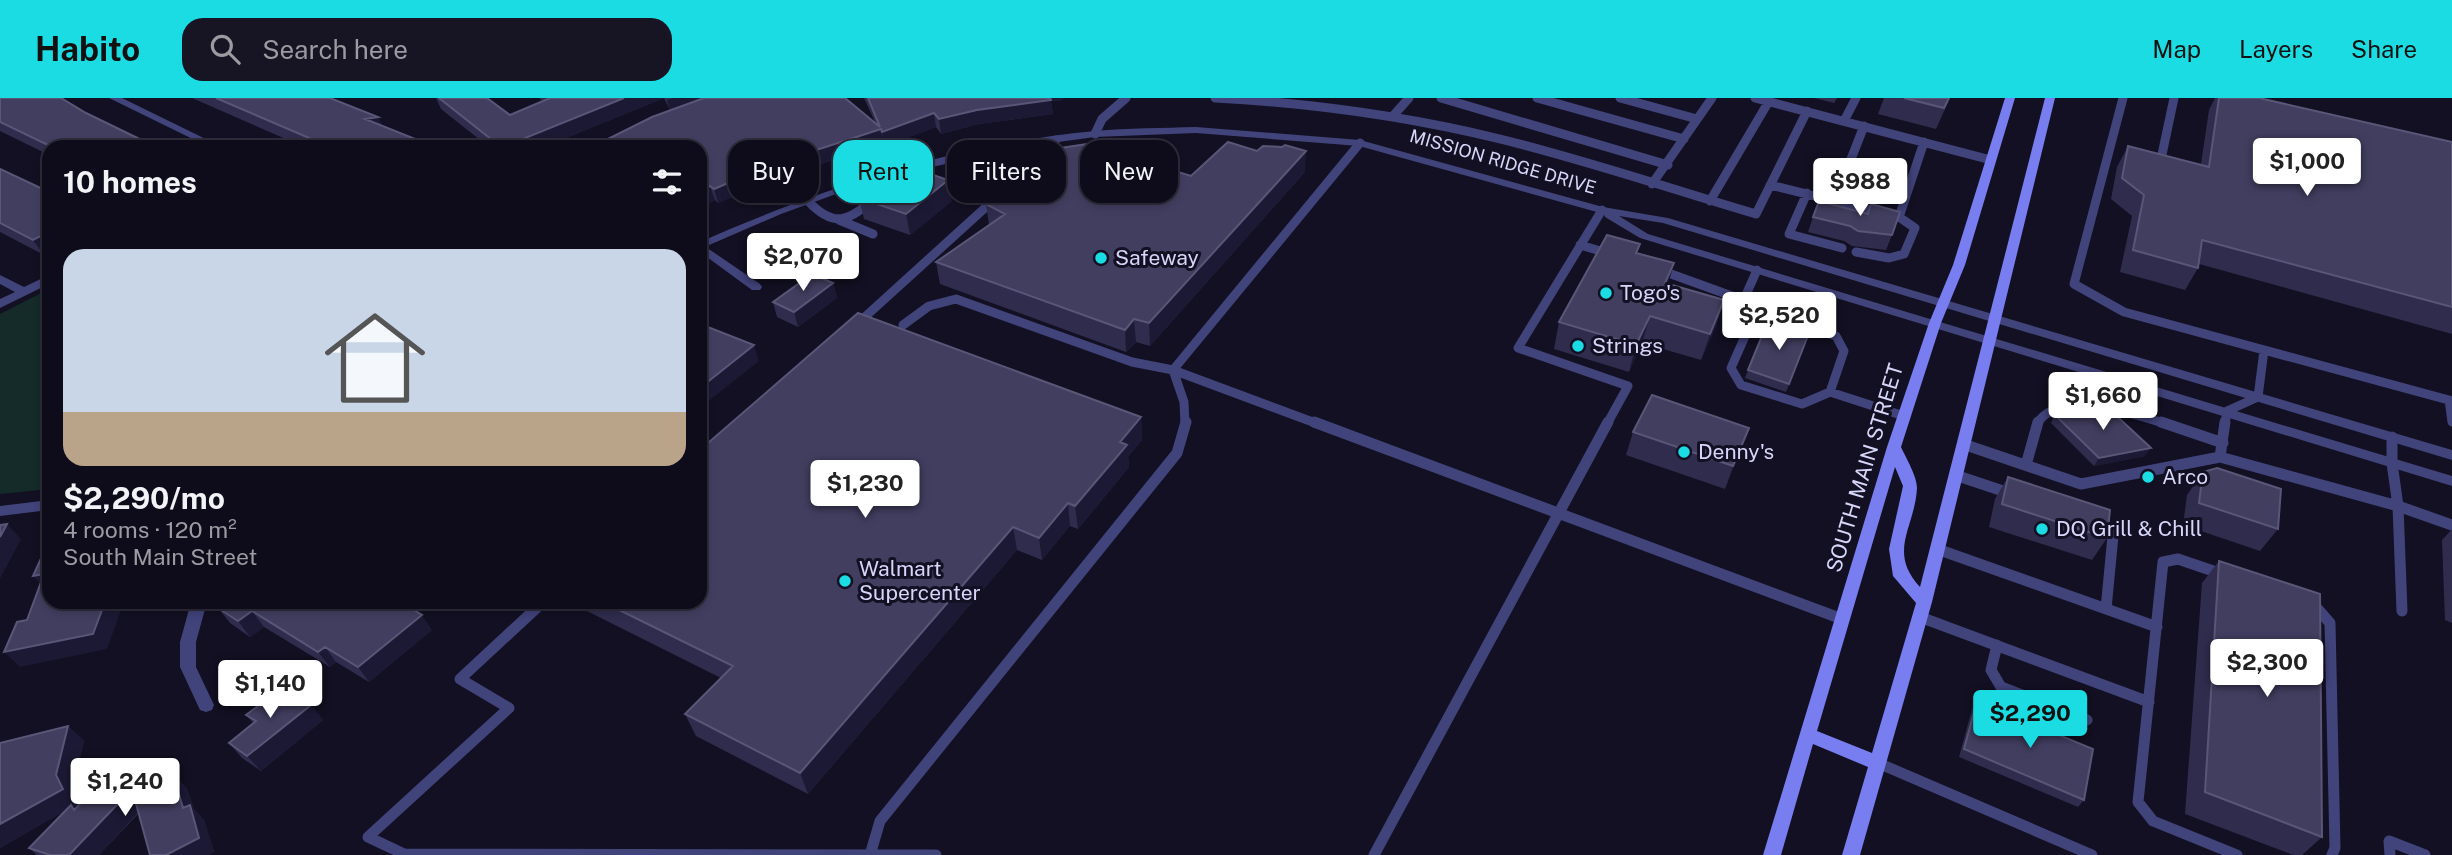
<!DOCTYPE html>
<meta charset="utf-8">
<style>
:root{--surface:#0e0c1a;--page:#171523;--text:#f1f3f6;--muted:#9b9ba2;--line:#2e2c39;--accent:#1adce2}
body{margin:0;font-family:"Public Sans",sans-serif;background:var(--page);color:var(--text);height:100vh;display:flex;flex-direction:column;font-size:26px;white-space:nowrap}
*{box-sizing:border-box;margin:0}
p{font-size:23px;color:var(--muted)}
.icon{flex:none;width:38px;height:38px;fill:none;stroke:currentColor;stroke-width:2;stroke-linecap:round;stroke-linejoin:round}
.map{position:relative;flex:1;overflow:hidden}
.drawer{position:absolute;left:42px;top:42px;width:665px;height:469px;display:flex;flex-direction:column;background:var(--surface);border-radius:21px;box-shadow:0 4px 10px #0003,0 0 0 2px var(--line)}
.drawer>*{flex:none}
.top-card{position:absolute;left:728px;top:42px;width:665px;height:63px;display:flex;gap:14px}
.price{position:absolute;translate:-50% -60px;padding:0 16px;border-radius:7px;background:#fff;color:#222;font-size:23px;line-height:46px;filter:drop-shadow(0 2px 4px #0008)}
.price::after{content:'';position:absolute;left:50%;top:42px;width:21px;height:16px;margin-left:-10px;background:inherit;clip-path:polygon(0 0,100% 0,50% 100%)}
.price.active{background:var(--accent);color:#111}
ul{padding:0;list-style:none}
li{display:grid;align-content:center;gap:14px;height:371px;padding:0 21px}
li+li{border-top:2px solid var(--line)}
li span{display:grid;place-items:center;height:217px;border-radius:21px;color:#555}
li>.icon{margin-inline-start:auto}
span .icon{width:126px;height:126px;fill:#fffc;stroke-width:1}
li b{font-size:30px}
h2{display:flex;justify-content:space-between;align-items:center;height:84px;padding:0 21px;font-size:30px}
.pill{padding:0 24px;border-radius:21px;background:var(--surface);box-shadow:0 4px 10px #0003,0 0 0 2px var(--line);font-size:24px;line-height:63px}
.pill.active{background:var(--accent);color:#111}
header{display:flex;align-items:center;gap:42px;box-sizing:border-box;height:98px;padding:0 35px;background:var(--accent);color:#111}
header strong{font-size:33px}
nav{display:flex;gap:38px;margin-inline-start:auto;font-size:24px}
.search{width:490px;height:63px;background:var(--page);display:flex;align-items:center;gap:18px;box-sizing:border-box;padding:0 24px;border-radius:21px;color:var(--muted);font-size:26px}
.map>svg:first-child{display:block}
.green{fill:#142b29}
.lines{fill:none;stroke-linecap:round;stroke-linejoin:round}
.service-far1{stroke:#41437b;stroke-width:9}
.service{stroke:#41437b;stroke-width:11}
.minor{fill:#41437b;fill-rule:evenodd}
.tertiary{fill:#41437b;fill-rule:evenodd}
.secondary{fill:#787def;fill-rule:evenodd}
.wall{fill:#302c4e}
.shaded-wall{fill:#1c1935}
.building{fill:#423e60;stroke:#595678;stroke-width:2}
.poi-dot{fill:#1adce2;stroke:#121022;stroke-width:2.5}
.labels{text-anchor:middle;stroke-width:6;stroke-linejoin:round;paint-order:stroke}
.far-street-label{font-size:18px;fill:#d7d6fa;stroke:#121022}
.poi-label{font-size:21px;fill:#d7d6fa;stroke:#121022;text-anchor:start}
.street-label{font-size:21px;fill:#d7d6fa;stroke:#121022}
</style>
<header>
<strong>Habito</strong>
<div class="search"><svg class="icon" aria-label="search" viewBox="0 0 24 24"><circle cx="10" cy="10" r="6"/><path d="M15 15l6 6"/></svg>Search here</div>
<nav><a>Map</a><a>Layers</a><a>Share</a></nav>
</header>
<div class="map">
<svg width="2452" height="757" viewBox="0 0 2452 757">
<rect width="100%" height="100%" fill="#121022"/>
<path class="green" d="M49,191V391L0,396V216Z"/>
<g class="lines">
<path class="service-far1" d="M1215,0C1311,5 1406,18 1500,41C1586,62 1671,91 1756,116L1807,13
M1441,0L1668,67
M1537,0L1684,41
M1620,0L1697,21
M1755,0L1991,62
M2123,0L2074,186L2124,214L2452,303
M1392,19L1409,0
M1844,23L1856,0
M1095,36L1102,21L1126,0
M2156,65L2160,66L2174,0
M1029,69L1056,42
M1652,86L1712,0
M1770,87L1899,119L1924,44
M1807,95L1789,136L1842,150
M1835,102L1864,28
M808,103C836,133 850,121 878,98L865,84
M1710,103L1769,3
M1602,112L1518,250L1628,288L1607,326
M839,122L873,136
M1580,147L1611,156
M1856,154L1889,160L1904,156L1915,130L1899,119
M1660,172L1743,202
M1757,172L1741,208L1750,227L1731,270L1741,287L1802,306L1830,294L1904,318
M1741,208L1836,238L1844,253L1830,294
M856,227L997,99
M903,227L929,208L956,201L1132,264L1173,272L1184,304L1185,326
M2449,302L2452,324
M1318,326L1173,272L1360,45
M2037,326C2058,290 2135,316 2166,326
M2225,326L2227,313L2258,299L2264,252"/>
<path class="service" d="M1314,324L1842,521
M2161,324L2223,345
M1963,346L2081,386L2220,359L2225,324
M2220,359L2398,408L2392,365V339
M2026,367L2038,324
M1955,377L2012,396
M2097,425L2113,438L2106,511
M1937,451L2157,529
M2225,477L2178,461L2163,464L2138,704L2153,723L2237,757
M543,504L460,581L509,610L368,739L404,756L936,757
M2309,506L2315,508L2330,525L2335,750L2332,757
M2402,513L2398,408L2452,427
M1920,519L2149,604
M1997,547L1991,572L2001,589L2087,622
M1878,665L2092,757
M870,757L880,723L1177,355L1186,324
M1374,757L1608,324
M2390,757L2389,743L2425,757"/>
<path class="minor" d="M109,0H122L222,49H209Z
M700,145L760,186L762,189L760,192H752L700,154Z
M0,177L24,189L49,177V186L0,210V201L15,194L0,186Z
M191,504H207L196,544V569L214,607L212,612L206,614L200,612L180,569V544Z"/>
<path class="tertiary" d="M1196,29L1360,42L1603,109L1668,120L2452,352V362L1663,125L1619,118L1648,136L2452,378V388L1640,140L1605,119L1604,116L1359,48L1196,35L1095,39L1015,50L915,73L836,96L781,116L700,151V144C825,89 957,46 1095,33C1128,30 1162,30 1196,29Z
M49,402V412L0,418V408Z"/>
<path class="secondary" d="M2005,0H2015L1965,167L1941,225L1901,349C1906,360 1917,378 1917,390C1915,430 1887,453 1920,489L2045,0H2055L1932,504L1860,757H1842L1868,669L1813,646L1781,757H1763L1887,349L1929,225L1953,167ZM1895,369L1903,388L1889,451L1893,478L1916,505L1872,655L1817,633Z"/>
</g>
<path class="wall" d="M0,0L86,15L156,49H49V57L0,33Z
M192,0H330L378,19L382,28L435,49H304Z
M436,0H487L510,17L543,3L539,0H664L544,49H489L441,11Z
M664,0H845L875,24L864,0H1063V2L1051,3L1053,16L979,26L941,36L936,29L885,48L884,46L774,81L718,105L715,102L700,110V49L670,12Z
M1814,0H1837L1834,5Z
M1884,0H1950L1936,31L1878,16Z
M2215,0H2259L2452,44V236L2199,166L2198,170L2185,192L2120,174L2132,118L2111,101L2117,69L2128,48L2201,66L2209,12Z
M0,71L44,157L0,134Z
M1305,74L1150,248L1136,244L1126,254L940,186L936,164L989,127L986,106L1191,78Z
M859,100L952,103L910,137L864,121Z
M1813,119L1892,137L1886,152L1852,148L1844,143L1808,134Z
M1638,155L1669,186L1724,202L1716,228L1701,262L1642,245L1629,274L1554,251L1559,224Z
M833,185L837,200L798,229L777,219L773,204Z
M1809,235L1786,294L1745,280L1748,272Z
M2055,317L2145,358L2094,368L2051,325Z
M1141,319L1142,342L1128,359L1129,369L1078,431L1070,428L1042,462L1017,452L808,696L696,638L685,616L721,580L569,504H700Z
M1749,330L1725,391L1626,357L1633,334Z
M2203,374L2278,431L2260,453L2183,427L2187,397Z
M2008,379L2107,440L2092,462L1989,429L1995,401Z
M2452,431V525L2445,522L2442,442Z
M2219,463L2322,739L2302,757H2293L2185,716L2202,485Z
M218,510L432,532L369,584L336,564L330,569L264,529L250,539L230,525Z
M1977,603L2084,702L2078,709L1959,659L1972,611Z
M311,607L323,622L261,673L242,660L229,645L253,625L246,617Z
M68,628L84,643L72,692L79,705L73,709L75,711L148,688L173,676L187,691L194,711L204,722L214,754L139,715L99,757H37L29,750L68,711L0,750V645Z"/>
<path class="shaded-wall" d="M624,0H664L544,49H503Z
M673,0H716L671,16L667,2Z
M1047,0H1063V2L1051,3L1053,16L979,26L941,36L939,21L977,12Z
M934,15L936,29L885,48L882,34Z
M378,19L385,34L365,21Z
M881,31L884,46L774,81L718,105L714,91L770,67Z
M1306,53L1305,74L1150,248L1149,225Z
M948,82L952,103L910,137L906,116Z
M710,88L715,102L700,110V93Z
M49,134V154L44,157L33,142Z
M1674,165L1667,191L1665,185Z
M833,185L837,200L798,229L794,214Z
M1724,202L1716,228L1701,262L1710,236Z
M1650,218L1642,245L1629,274L1636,247Z
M1134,221L1136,244L1126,254L1125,232Z
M754,247L759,263L700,310V290Z
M1141,319L1142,342L1128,359L1129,369L1078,431L1075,408L1120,344Z
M1749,330L1741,352L1725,391L1733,368Z
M2151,350L2145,358L2094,368L2099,360Z
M1068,405L1070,428L1042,462L1039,440Z
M7,426L21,441L0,481V439Z
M1013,429L1017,452L808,696L800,675Z
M44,476L47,493L33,478Z
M105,504H124L107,551L20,569L4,554Z
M252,513L264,529L250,539L238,523Z
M422,517L432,532L369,584L358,569Z
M325,549L336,564L330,569L318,554Z
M311,607L323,622L261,673L247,658Z
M68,628L84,643L72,692L79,705L73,709L88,722L74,712L72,709L0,750V726L56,677Z
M173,676L187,691L194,711L204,722L214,754L209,757H166L183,710Z
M132,691L147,705L99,757H69Z"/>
<path class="building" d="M0,0H61L86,15L156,49H52L0,24Z
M216,0H330L378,19L365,21L435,49H330Z
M439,0H487L510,17L550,0H624L503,49H501Z
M704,0H845L880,29L868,0H1050L1051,2L977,12L939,21L934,15L882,34L881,31L770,67L714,91L710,88L700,93V49H592L652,19Z
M1904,0H1949L1944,10Z
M2219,0H2259L2452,44V209L2202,142L2198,170L2133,152L2144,97L2122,80L2128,48L2209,69Z
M1228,44L1257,53L1263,48L1282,49L1285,47L1306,53L1149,225L1134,221L1125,232L936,164L1005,116L986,106L1047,52L1087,46L1191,78Z
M0,71L49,94V134L33,142L0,125Z
M916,71L948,82L906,116L859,100L892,74L906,79Z
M1819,103L1868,116L1871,106L1900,114L1892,137L1858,133L1850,128L1813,119Z
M1607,137L1640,146L1636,155L1674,165L1665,185L1724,202L1710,236L1650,218L1636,247L1559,224Z
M812,176L833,185L794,214L773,204Z
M858,215L1141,319L1120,344L1127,347L1075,408L1068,405L1039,440L1013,429L800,675L685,616L733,568L603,504H700V352Z
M1768,223L1809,235L1789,286L1748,272Z
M700,226L754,247L700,290Z
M1652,297L1749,330L1733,368L1633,334Z
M2107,309L2151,350L2099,360L2055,317Z
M2217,370L2281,391L2278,431L2199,405L2203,374Z
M2008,379L2110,412L2107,440L2002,406Z
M7,426L0,439V427Z
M49,453V504H105L93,536L4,554L17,524L27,522L44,476L33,478L44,454Z
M2219,463L2320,496L2322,739L2205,694Z
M226,504H383L391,509L398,504H400L422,517L358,569L325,549L318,554L252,513L238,523L218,510Z
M283,589L311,607L247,658L229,645L256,623L246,617Z
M1977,603L2093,651L2084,702L1964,651Z
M68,628L56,677L63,691L0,726V645Z
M173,676L183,710L190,707L199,740L166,757H150L132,691L69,757H50L29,750L71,707L74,712L108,678L148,688Z"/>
<g class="poi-dot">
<circle cx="1101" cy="160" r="7"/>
<circle cx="1606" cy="195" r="7"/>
<circle cx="1578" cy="248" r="7"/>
<circle cx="1684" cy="354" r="7"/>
<circle cx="2148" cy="379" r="7"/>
<circle cx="2042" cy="431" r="7"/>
<circle cx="845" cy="483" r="7"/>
</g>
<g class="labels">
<g class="far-street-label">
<text transform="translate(1503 64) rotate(16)" y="6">MISSION RIDGE DRIVE</text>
</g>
<g class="poi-label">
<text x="1115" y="167">Safeway</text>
<text x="1620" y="202">Togo's</text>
<text x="1592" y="255">Strings</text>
<text x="1698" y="361">Denny's</text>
<text x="2162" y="386">Arco</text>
<text x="2056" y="438">DQ Grill &amp; Chill</text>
<text x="859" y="478">Walmart<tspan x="859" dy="24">Supercenter</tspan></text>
</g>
<g class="street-label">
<text transform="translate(1865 370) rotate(-73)" y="7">SOUTH MAIN STREET</text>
</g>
</g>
</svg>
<b class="price" style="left:2307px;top:100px">$1,000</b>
<b class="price" style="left:1860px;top:120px">$988</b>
<b class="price" style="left:803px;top:195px">$2,070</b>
<b class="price" style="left:1779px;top:254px">$2,520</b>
<b class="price" style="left:2103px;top:334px">$1,660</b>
<b class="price" style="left:865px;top:422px">$1,230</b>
<b class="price" style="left:2267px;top:601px">$2,300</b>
<b class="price" style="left:270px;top:622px">$1,140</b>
<b class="price active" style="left:2030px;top:652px">$2,290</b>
<b class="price" style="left:125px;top:720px">$1,240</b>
<div class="top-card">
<a class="pill">Buy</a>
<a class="pill active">Rent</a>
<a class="pill">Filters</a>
<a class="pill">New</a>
</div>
<section class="drawer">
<h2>10 homes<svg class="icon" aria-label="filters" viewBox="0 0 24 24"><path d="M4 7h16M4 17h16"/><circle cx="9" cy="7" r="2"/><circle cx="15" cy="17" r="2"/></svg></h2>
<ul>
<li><span style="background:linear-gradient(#c9d6e8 75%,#b9a48a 0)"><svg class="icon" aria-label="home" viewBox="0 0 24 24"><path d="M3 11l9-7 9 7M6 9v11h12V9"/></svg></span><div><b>$2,290/mo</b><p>4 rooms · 120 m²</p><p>South Main Street</p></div></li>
</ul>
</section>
</div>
